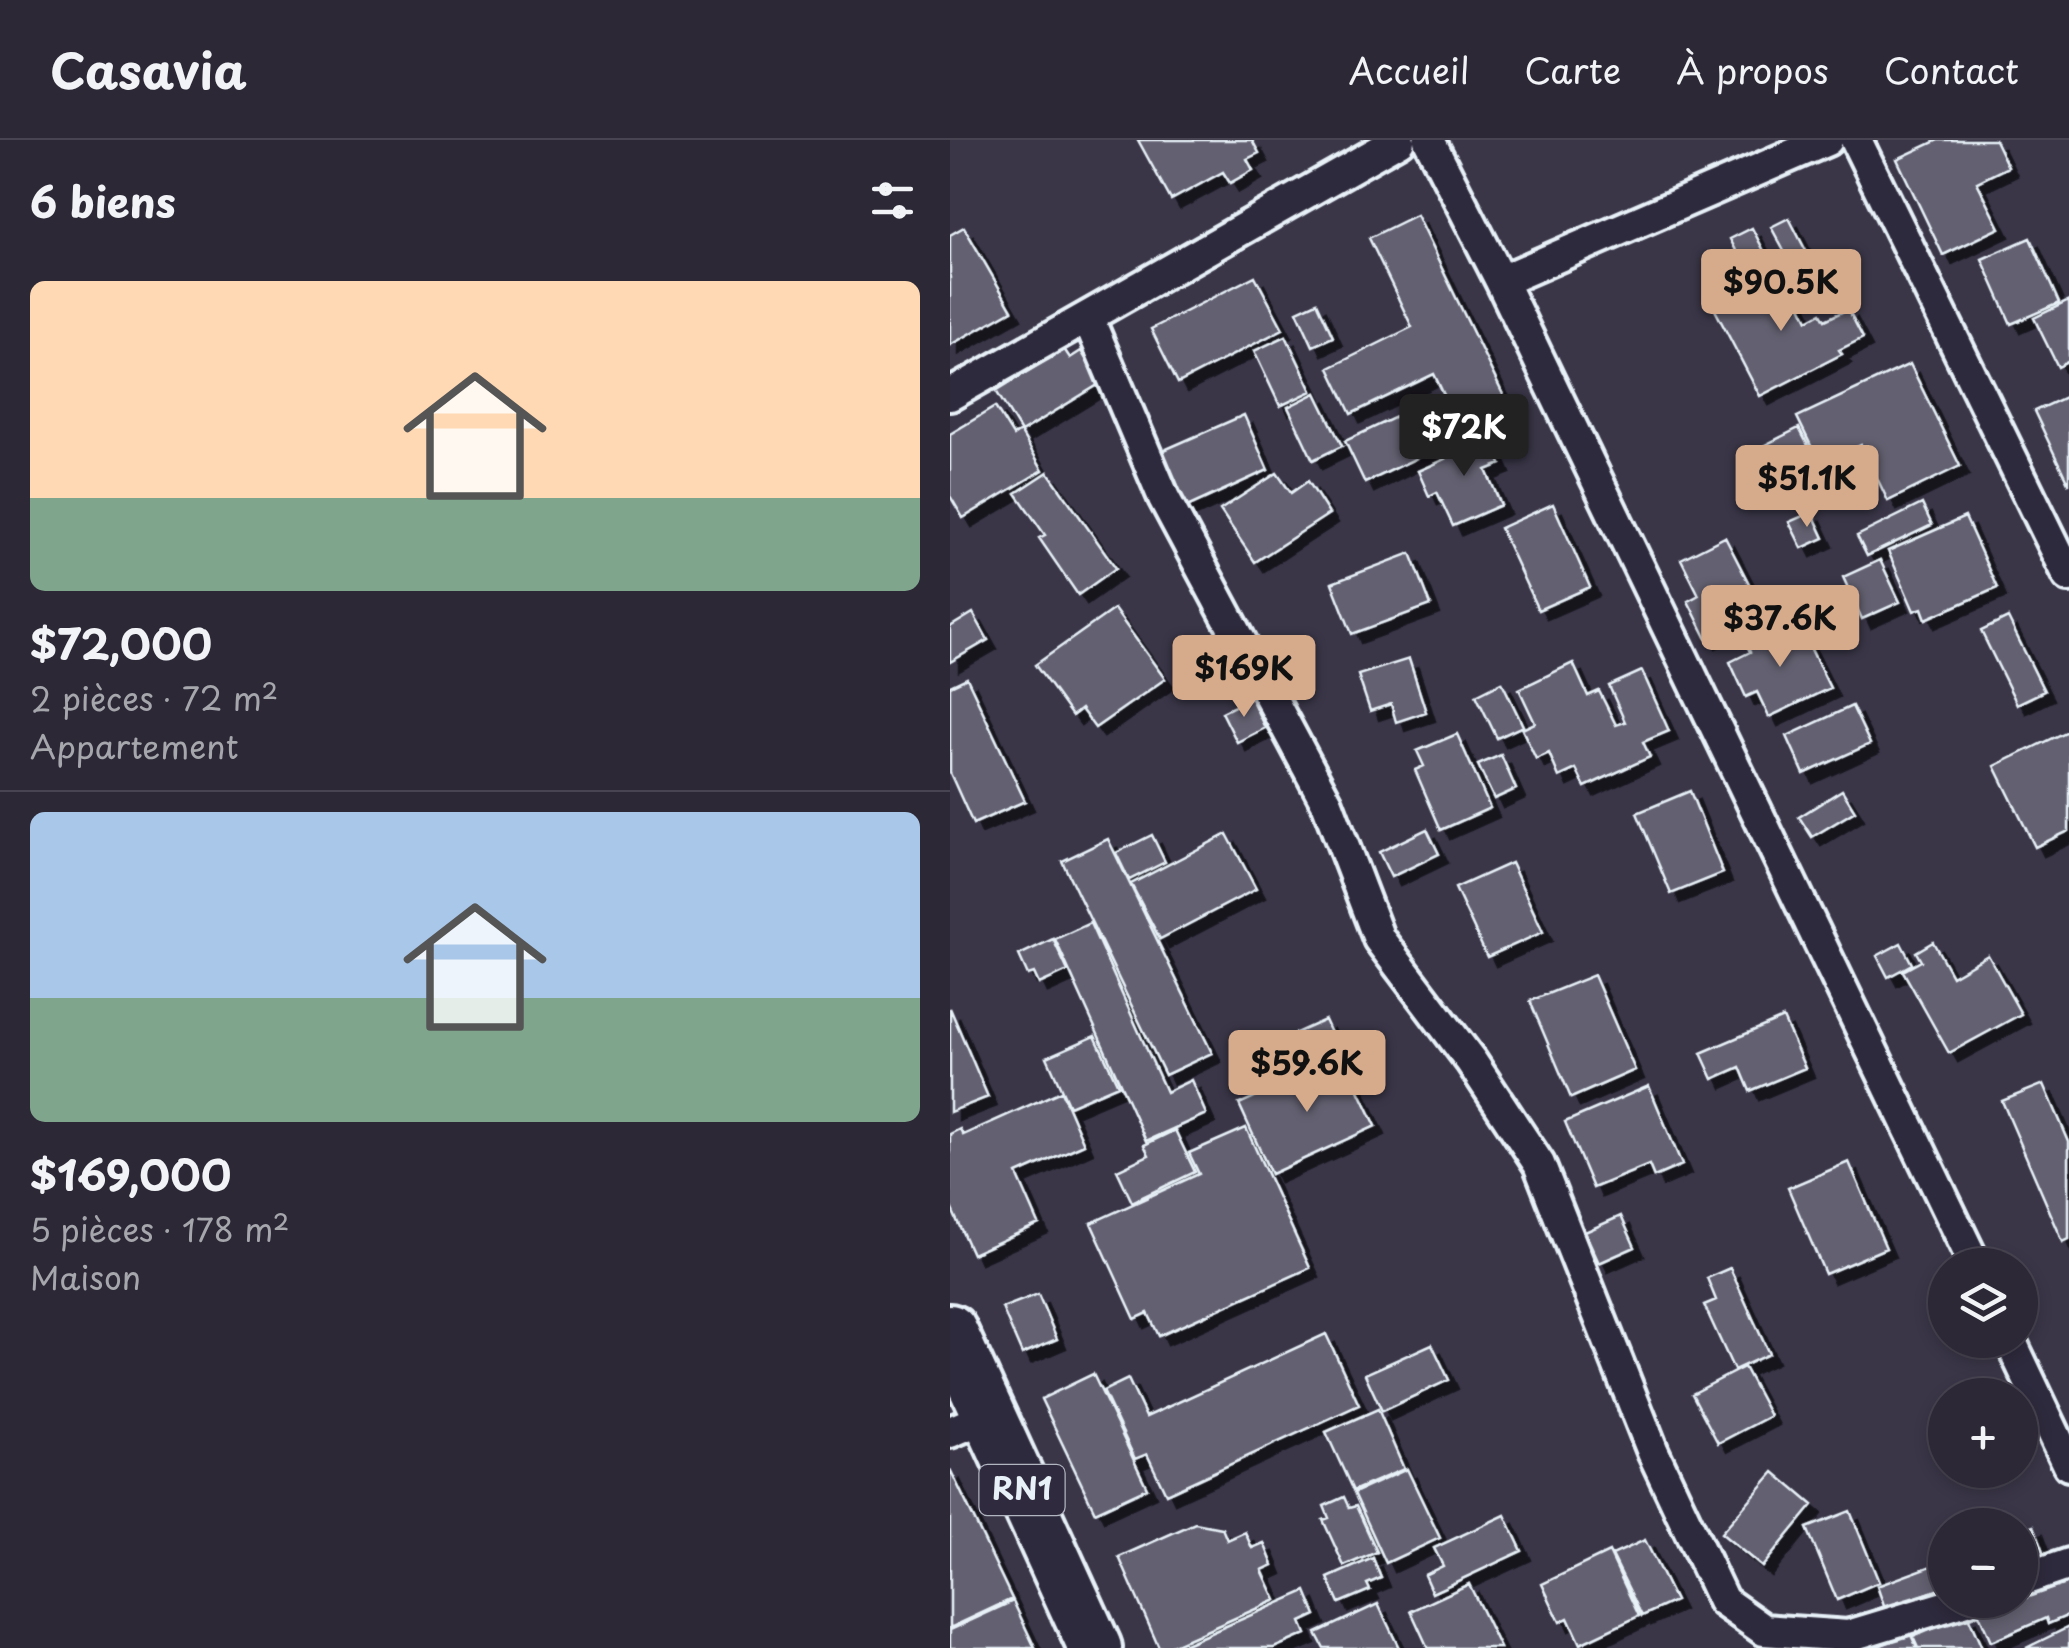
<!DOCTYPE html>
<html lang="fr">
<meta charset="utf-8">
<style>
:root{--surface:#2c2836;--page:#383442;--text:#f1f3f6;--muted:#a6a6ad;--line:#484451;--accent:#d6ab8b}
body{margin:0;font-family:"Playpen Sans",sans-serif;background:var(--page);color:var(--text);height:100vh;display:flex;flex-direction:column;font-size:38px;white-space:nowrap}
*{box-sizing:border-box;margin:0}
p{font-size:32px;color:var(--muted)}
.icon{flex:none;width:55px;height:55px;fill:none;stroke:currentColor;stroke-width:2;stroke-linecap:round;stroke-linejoin:round}
.map{position:relative;flex:1;overflow:hidden}
.details{display:flex;flex-direction:column;background:var(--surface);width:950px}
.details>*{flex:none}
.controls{position:absolute;left:978px;top:1108px;display:grid;gap:20px}
.controls a{display:grid;place-items:center;width:110px;height:110px;border-radius:50%;background:var(--surface);box-shadow:0 5px 15px #0003,0 0 0 2px var(--line);font-size:50px}
.price{position:absolute;translate:-50% -85px;padding:0 22px;border-radius:10px;background:var(--accent);color:#111;font-size:32px;line-height:65px;filter:drop-shadow(0 2px 5px #0008)}
.price::after{content:'';position:absolute;left:50%;top:60px;width:30px;height:22px;margin-left:-15px;background:inherit;clip-path:polygon(0 0,100% 0,50% 100%)}
.price.on{background:#222;color:#fff}
ul{padding:0;list-style:none}
li{display:grid;align-content:center;gap:20px;height:530px;padding:0 30px}
li+li{border-top:2px solid var(--line)}
li span{display:grid;place-items:center;height:310px;border-radius:15px;color:#555}
li>.icon{margin-inline-start:auto}
span .icon{width:180px;height:180px;fill:#fffc;stroke-width:1}
li b{font-size:42px}
h2{display:flex;justify-content:space-between;align-items:center;height:120px;padding:0 30px;font-size:42px}
header{display:flex;align-items:center;gap:60px;box-sizing:border-box;height:140px;padding:0 50px;background:var(--surface);border-bottom:2px solid var(--line)}
header strong{font-size:48px}
nav{display:flex;gap:55px;margin-inline-start:auto;font-size:35px}
main{display:flex;flex:1;min-height:0}
.map>svg:first-child{display:block}
.building{fill:#636171;stroke:#e8f1f8;stroke-width:2.5;filter:url(#shadow)}
.lines{fill:none;stroke-linecap:round;stroke-linejoin:round}
.street-casing{stroke:#e8f1f8;stroke-width:38}
.highway-casing{stroke:#e8f1f8;stroke-width:60}
.street{stroke:#2f2a3d;stroke-width:30}
.highway{stroke:#2f2a3d;stroke-width:52}
.labels{text-anchor:middle;stroke-width:8;stroke-linejoin:round;paint-order:stroke}
.shield{fill:#2f2a3d;stroke:#b0b5c0;stroke-width:2.5}
.shield-label{font-size:30px;font-weight:bold;fill:#e8f1f8}
</style>
<header>
<strong>Casavia</strong>
<nav><a>Accueil</a><a>Carte</a><a>À propos</a><a>Contact</a></nav>
</header>
<main>
<section class="details">
<h2>6 biens<svg class="icon" aria-label="filters" viewBox="0 0 24 24"><path d="M4 7h16M4 17h16"/><circle cx="9" cy="7" r="2"/><circle cx="15" cy="17" r="2"/></svg></h2>
<ul>
<li><span style="background:linear-gradient(#ffd9b3 70%,#7fa58c 0)"><svg class="icon" aria-label="home" viewBox="0 0 24 24"><path d="M3 11l9-7 9 7M6 9v11h12V9"/></svg></span><div><b>$72,000</b><p>2 pièces · 72 m²</p><p>Appartement</p></div></li>
<li><span style="background:linear-gradient(#a9c7e8 60%,#7fa58c 0)"><svg class="icon" aria-label="home" viewBox="0 0 24 24"><path d="M3 11l9-7 9 7M6 9v11h12V9"/></svg></span><div><b>$169,000</b><p>5 pièces · 178 m²</p><p>Maison</p></div></li>
</ul>
</section>
<div class="map">
<svg width="1119" height="1508" viewBox="0 0 1119 1508">
<defs>
<filter id="shadow"><feDropShadow dx="9" dy="9" stdDeviation="0" flood-color="#0009"/></filter>
</defs>
<rect width="100%" height="100%" fill="#3a3648"/>
<filter id="ink" filterUnits="userSpaceOnUse"><feTurbulence type="fractalNoise" baseFrequency=".01" numOctaves="2"/><feDisplacementMap in="SourceGraphic" scale="20" xChannelSelector="R" yChannelSelector="G"/><feConvolveMatrix kernelMatrix="1 2 1 2 8 2 1 2 1" color-interpolation-filters="sRGB"/></filter>
<g filter="url(#ink)">
<path class="building" d="M188,0H302L309,13L297,19L303,30L280,43L273,32L221,60Z
M988,0H1045L1058,27L1027,42L1050,88L993,115L947,19Z
M466,75L558,265L510,288L484,234L401,274L379,228L462,187L419,98Z
M839,78L857,113L840,122L821,87Z
M14,87L62,170L0,205V95Z
M802,88L825,132L803,143L780,99Z
M1080,98L1109,163L1061,184L1032,119Z
M305,136L333,189L228,243L201,189Z
M816,137L826,155L842,147L858,180L871,173L875,180L898,169L913,198L889,210L892,214L810,256L762,164Z
M1119,161V221L1108,227L1084,178Z
M367,162L383,197L363,206L347,171Z
M336,196L362,251L330,266L304,211Z
M114,209L120,218L131,211L151,243L71,292L46,251Z
M960,224L1010,326L938,361L911,305L870,324L847,277Z
M366,253L392,306L363,320L338,267Z
M1119,255V345L1084,271Z
M480,261L500,302L415,343L395,301Z
M45,267L63,296L70,291L93,330L13,378L0,356V294Z
M294,275L318,330L237,367L212,311Z
M849,288L867,323L829,342L811,307Z
M537,292L551,324L536,330L551,365L503,386L487,352L479,356L468,331L495,319L492,313Z
M98,332L166,428L128,455L89,398L95,395L66,353Z
M327,333L341,353L358,341L379,374L305,422L270,370Z
M603,364L640,447L588,470L550,388Z
M972,364L982,385L917,416L907,396Z
M862,372L874,398L852,408L839,382Z
M1015,377L1047,448L976,479L972,468L964,471L938,411Z
M775,397L813,471L757,499L738,461L749,455L731,419Z
M461,413L481,465L402,494L382,443Z
M930,420L950,462L912,479L893,437Z
M164,469L215,539L145,588L131,569L122,576L85,525Z
M23,473L38,500L0,522V487Z
M1058,478L1094,551L1067,564L1031,491Z
M829,487L833,495L850,487L880,548L819,577L807,552L796,557L780,522L800,512L796,503Z
M459,519L476,572L446,582L441,564L420,571L408,535Z
M623,523L638,556L649,551L666,585L675,582L659,546L692,531L719,591L693,602L700,617L635,647L626,629L609,637L599,613L586,619L572,589L585,583L569,549Z
M17,538L75,661L23,684L0,633V546Z
M552,542L573,586L547,598L526,555Z
M301,558L315,588L287,602L272,572Z
M902,566L920,604L854,634L837,596Z
M1119,590V691L1085,707L1045,626Z
M507,594L540,668L491,690L465,630L474,626L467,611Z
M551,615L566,649L544,659L528,625Z
M892,650L905,671L862,697L849,677Z
M740,651L773,733L721,754L687,673Z
M477,689L489,714L441,737L429,712Z
M277,694L306,749L210,799L181,744Z
M202,695L215,722L179,740L166,713Z
M158,699L262,913L215,935L112,721Z
M561,723L593,792L537,817L505,748Z
M140,783L216,952L241,940L256,974L196,1001L105,799Z
M103,799L118,831L89,844L84,833L78,835L69,815Z
M983,802L1002,836L1038,815L1071,874L999,913L953,831L971,821L966,812Z
M951,803L962,824L938,837L927,816Z
M644,835L685,930L621,958L580,861Z
M0,868L38,957L0,972Z
M833,878L855,928L800,951L790,927L763,939L751,913Z
M375,880L391,915L338,940L321,904Z
M145,896L168,945L119,966L97,917Z
M393,917L426,986L321,1034L289,964Z
M1094,944L1119,1002V1099L1113,1102L1052,961Z
M699,946L732,1025L704,1037L699,1025L643,1048L615,982Z
M111,951L134,1004L67,1034L89,1084L22,1114L0,1065V994L10,989L13,995Z
M296,988L360,1128L209,1196L198,1173L185,1179L141,1083L249,1034L239,1013Z
M225,990L245,1032L182,1062L167,1030L199,1015L194,1005Z
M899,1022L936,1108L875,1134L838,1048Z
M671,1076L685,1107L649,1123L635,1092Z
M780,1128L819,1214L784,1230L754,1165L766,1160L757,1138Z
M88,1154L107,1199L72,1214L52,1168Z
M376,1194L409,1265L216,1354L197,1314L185,1319L153,1251L178,1239L196,1277Z
M482,1204L499,1240L432,1271L415,1234Z
M794,1227L820,1276L768,1303L742,1254Z
M143,1234L197,1348L145,1372L91,1259Z
M428,1269L454,1329L403,1351L376,1292Z
M457,1329L490,1398L436,1423L404,1353Z
M1,1331L62,1459L0,1488V1332Z
M824,1332L863,1365L812,1427L771,1393Z
M394,1357L399,1368L406,1366L427,1412L394,1426L373,1380L379,1378L374,1366Z
M900,1371L929,1442L887,1460L857,1388Z
M555,1375L572,1411L482,1453L474,1435L493,1426L484,1408Z
M245,1383L272,1388L277,1400L295,1392L302,1408L314,1403L323,1425L312,1430L326,1460L217,1508H209L169,1417Z
M1083,1386L1094,1415L1070,1424V1391Z
M695,1400L725,1461L692,1476L662,1415Z
M659,1412L689,1476L630,1504L618,1478L610,1482L592,1444Z
M423,1418L431,1438L417,1444L420,1450L389,1463L378,1438Z
M995,1421V1447L935,1469L927,1446Z
M1119,1431V1475L1098,1484L1096,1478L1041,1502L1028,1472L1055,1460H1070V1453Z
M519,1444L550,1508H478L461,1471Z
M356,1451L366,1475L351,1482L356,1494L324,1508H226Z
M63,1461L85,1508H0V1490Z
M428,1464L449,1508H374L366,1493Z
M1017,1474L1032,1508H968L963,1497Z
M1119,1487V1508H1076Z
M960,1493L967,1508H924Z"/>
<g class="lines">
<defs>
<path id="street" d="M479,0L551,141L1025,1125
M906,0L1119,436
M551,141L877,0
M138,178L214,358L377,663L429,799L521,921L589,1024L703,1312L773,1461L814,1490L898,1496L1017,1460
M0,255L449,0
M1060,1200L1119,1325
M0,1292L38,1276
M1070,1441L1119,1424"/>
<path id="highway" d="M0,1191L145,1508"/>
</defs>
<use href="#street" class="street-casing"/>
<use href="#highway" class="highway-casing"/>
<use href="#street" class="street"/>
<use href="#highway" class="highway"/>
</g>
</g>
<g class="labels">
<rect class="shield" x="29.5" y="1325" width="85" height="50" rx="8"/>
<g class="shield-label">
<text x="72" y="1360">RN1</text>
</g>
</g>
</svg>
<div class="controls">
<a><svg class="icon" aria-label="layers" viewBox="0 0 24 24"><path d="M12 4l9 5-9 5-9-5zM3 14l9 5 9-5"/></svg></a>
<a>+</a>
<a>−</a>
</div>
<b class="price" style="left:831px;top:194px">$90.5K</b>
<b class="price on" style="left:514px;top:339px">$72K</b>
<b class="price" style="left:857px;top:390px">$51.1K</b>
<b class="price" style="left:830px;top:530px">$37.6K</b>
<b class="price" style="left:294px;top:580px">$169K</b>
<b class="price" style="left:357px;top:975px">$59.6K</b>
</div>
</main>
